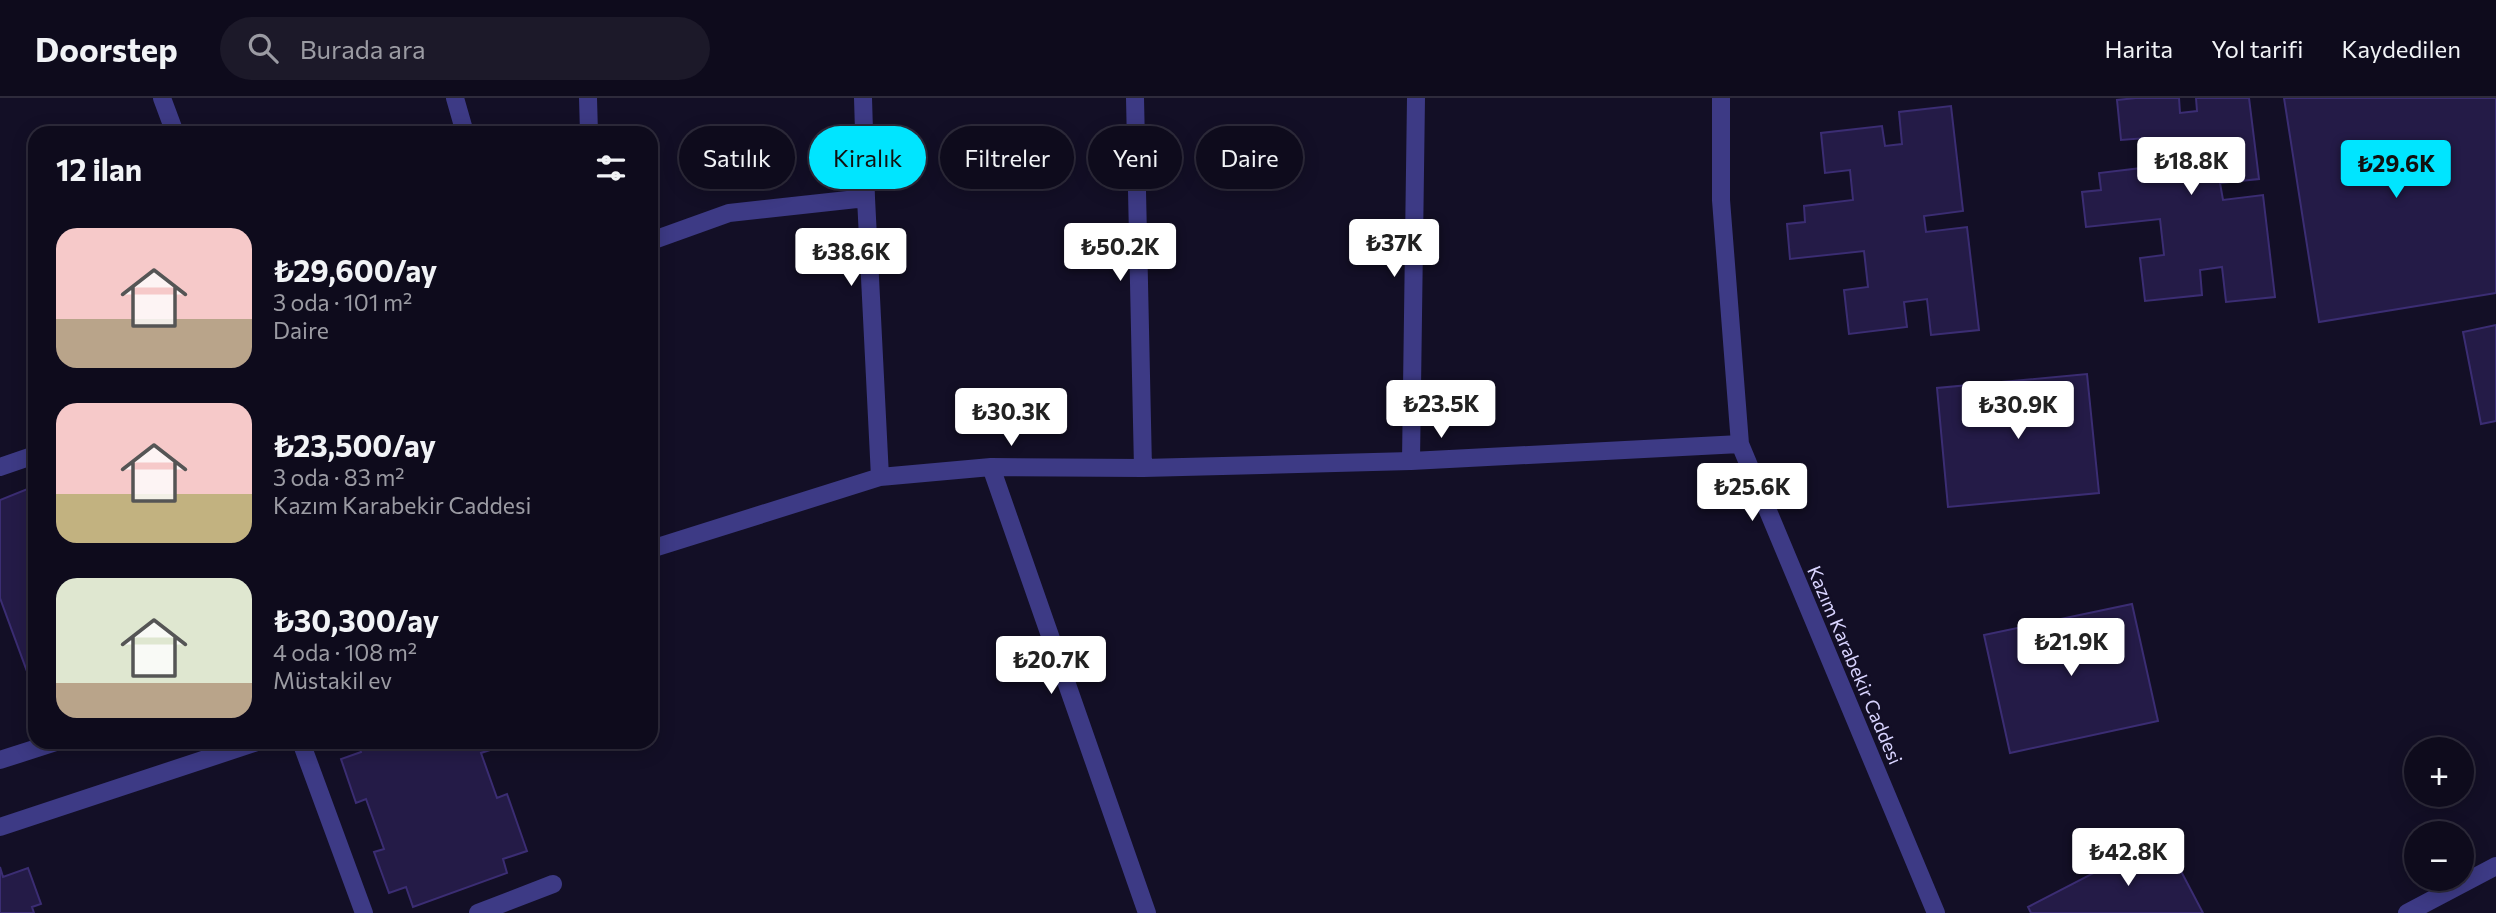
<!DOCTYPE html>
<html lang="tr">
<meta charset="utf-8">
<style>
:root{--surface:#0e0b1c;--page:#1c1929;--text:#f1f3f6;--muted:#9b9ba3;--line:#2e2b3b;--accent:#00e5ff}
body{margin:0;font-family:Commissioner,sans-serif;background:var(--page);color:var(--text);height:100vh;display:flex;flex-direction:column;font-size:26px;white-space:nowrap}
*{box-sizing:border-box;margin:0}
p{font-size:23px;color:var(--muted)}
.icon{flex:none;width:38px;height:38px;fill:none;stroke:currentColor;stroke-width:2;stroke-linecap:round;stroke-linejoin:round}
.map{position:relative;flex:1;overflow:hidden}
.sheet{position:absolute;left:28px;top:28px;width:630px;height:623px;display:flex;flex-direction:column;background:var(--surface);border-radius:21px;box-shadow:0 4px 18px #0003,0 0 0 2px var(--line)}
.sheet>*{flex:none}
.top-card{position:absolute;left:679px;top:28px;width:665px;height:63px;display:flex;gap:14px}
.controls{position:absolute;left:2404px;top:639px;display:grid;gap:14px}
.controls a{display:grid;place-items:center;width:70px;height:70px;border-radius:50%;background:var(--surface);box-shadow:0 4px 18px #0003,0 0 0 2px var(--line);font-size:35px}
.price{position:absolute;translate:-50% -60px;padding:0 16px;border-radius:7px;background:#fff;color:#222;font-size:23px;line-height:46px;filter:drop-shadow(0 2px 4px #0008)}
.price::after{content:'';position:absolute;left:50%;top:42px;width:21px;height:16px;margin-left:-10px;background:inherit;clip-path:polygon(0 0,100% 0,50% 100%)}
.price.current{background:var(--accent);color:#111}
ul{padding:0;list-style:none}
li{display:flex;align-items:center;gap:21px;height:175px;padding:0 28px}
li span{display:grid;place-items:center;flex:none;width:196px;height:140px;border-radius:21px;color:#555}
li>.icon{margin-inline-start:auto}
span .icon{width:84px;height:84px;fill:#fffc;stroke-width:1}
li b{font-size:30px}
h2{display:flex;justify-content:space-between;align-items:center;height:84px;padding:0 28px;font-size:30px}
.chip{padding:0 24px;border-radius:32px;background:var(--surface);box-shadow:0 4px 18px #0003,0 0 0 2px var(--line);font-size:24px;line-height:63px}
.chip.current{background:var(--accent);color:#111}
header{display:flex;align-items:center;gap:42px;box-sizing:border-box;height:98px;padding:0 35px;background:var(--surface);border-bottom:2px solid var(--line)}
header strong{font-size:33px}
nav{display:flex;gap:38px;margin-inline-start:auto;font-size:24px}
.search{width:490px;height:63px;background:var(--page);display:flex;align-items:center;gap:18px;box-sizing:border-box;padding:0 24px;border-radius:38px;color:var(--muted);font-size:26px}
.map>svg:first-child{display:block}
.building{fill:#241b47;stroke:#3b2d73;stroke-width:2}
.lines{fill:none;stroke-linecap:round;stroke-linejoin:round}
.minor{stroke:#3d3a85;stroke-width:18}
.labels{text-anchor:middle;stroke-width:5;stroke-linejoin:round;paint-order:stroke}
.street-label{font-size:19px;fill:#d9d4ff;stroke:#130f26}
</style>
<header>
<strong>Doorstep</strong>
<div class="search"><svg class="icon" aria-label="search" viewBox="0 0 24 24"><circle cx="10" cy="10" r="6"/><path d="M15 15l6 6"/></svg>Burada ara</div>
<nav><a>Harita</a><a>Yol tarifi</a><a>Kaydedilen</a></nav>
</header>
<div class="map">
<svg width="2496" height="815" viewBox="0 0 2496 815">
<rect width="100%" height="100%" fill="#130f26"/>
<path class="building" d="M2136,0H2179L2180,15L2197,13L2196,0H2249L2259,81L2220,85L2223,102L2263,97L2275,199L2226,204L2222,169L2200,172L2202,197L2145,203L2140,160L2164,157L2160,121L2086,129L2082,94L2101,92L2099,75L2149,69L2146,40L2121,42L2117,2Z
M2284,0H2496V195L2319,224Z
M1951,8L1963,113L1924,118L1926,134L1967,129L1979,232L1931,237L1927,201L1904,204L1907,229L1849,236L1844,192L1868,189L1864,153L1790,161L1787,126L1805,124L1804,108L1853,102L1850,72L1825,75L1821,35L1882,28L1885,48L1902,46L1899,14Z
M2496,227V323L2481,326L2463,234Z
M2087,276L2099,395L1948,409L1937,290Z
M35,388V586L32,587L0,500V402Z
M2132,506L2158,623L2010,655L1984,537Z
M358,644H488L490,652L481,655L497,700L507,696L527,753L503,761L507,775L413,809L406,789L389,795L374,754L384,751L366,701L356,705L341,661L361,654Z
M2163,739L2203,815H2031L2028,809Z
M0,769L3,779L28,770L41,806L32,809L34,815H0Z"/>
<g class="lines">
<path class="minor" d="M162,0L175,35
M455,0L465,35
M588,0L589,35
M863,0L866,100L880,379
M1135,0L1143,370
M1721,0V102L1740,346L1936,815
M651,143L729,115L866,100
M1411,363L1416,0
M0,369L35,357
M991,369L1147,815
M651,451L880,379L991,369L1143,370L1411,363L1740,346
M301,644L364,815
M0,662L56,644
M0,729L257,644
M478,815L553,786
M2407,815L2496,768"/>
</g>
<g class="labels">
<g class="street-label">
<text transform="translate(1855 567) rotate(67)" y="7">Kazım Karabekir Caddesi</text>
</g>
</g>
</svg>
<div class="controls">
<a>+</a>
<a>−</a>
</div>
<b class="price" style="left:2191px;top:99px">₺18.8K</b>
<b class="price current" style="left:2396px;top:102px">₺29.6K</b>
<b class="price" style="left:1394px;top:181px">₺37K</b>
<b class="price" style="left:1120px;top:185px">₺50.2K</b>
<b class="price" style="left:851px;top:190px">₺38.6K</b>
<b class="price" style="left:1441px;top:342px">₺23.5K</b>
<b class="price" style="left:2018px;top:343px">₺30.9K</b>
<b class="price" style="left:1011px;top:350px">₺30.3K</b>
<b class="price" style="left:1752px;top:425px">₺25.6K</b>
<b class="price" style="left:2071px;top:580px">₺21.9K</b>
<b class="price" style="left:1051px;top:598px">₺20.7K</b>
<b class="price" style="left:2128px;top:790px">₺42.8K</b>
<div class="top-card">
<a class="chip">Satılık</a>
<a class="chip current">Kiralık</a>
<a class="chip">Filtreler</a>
<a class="chip">Yeni</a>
<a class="chip">Daire</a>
</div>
<section class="sheet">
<h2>12 ilan<svg class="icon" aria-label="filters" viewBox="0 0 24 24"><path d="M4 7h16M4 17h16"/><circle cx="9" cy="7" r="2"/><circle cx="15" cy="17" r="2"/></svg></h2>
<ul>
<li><span style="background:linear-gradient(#f6c9c9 65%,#b9a48a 0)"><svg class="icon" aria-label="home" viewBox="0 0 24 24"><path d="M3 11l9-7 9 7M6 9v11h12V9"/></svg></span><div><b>₺29,600/ay</b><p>3 oda · 101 m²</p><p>Daire</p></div></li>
<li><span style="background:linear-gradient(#f6c9c9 65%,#c2b280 0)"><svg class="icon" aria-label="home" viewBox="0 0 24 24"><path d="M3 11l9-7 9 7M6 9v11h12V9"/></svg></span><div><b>₺23,500/ay</b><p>3 oda · 83 m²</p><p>Kazım Karabekir Caddesi</p></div></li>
<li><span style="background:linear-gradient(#dfe7d0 75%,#b9a48a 0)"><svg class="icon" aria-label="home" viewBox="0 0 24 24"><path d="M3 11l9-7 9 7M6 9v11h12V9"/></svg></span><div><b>₺30,300/ay</b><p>4 oda · 108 m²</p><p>Müstakil ev</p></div></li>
</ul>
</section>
</div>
